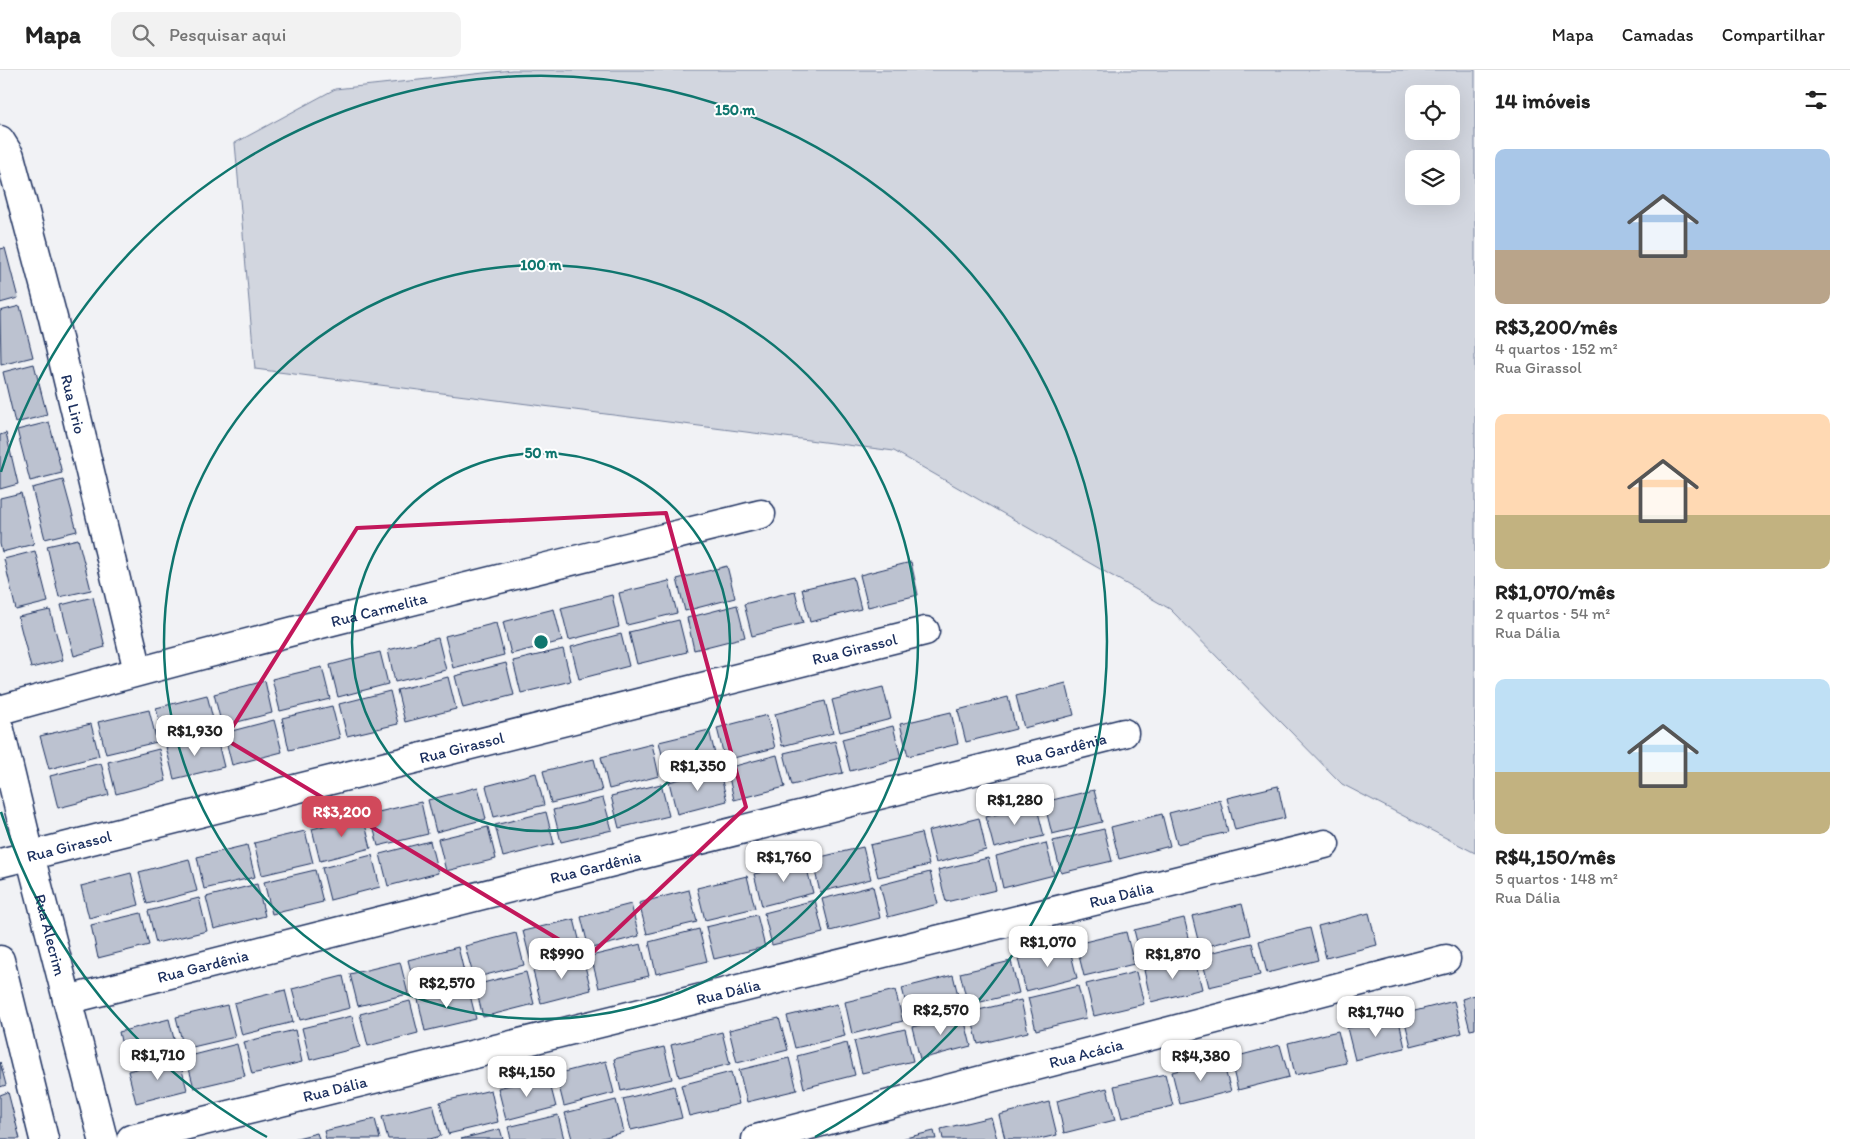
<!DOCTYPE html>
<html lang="pt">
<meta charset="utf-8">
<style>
:root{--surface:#fff;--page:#f2f2f2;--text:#222;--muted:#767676;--line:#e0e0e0;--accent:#d1495b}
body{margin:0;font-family:Itim,sans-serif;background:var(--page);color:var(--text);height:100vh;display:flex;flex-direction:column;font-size:19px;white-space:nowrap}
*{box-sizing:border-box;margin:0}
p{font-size:16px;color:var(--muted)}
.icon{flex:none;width:28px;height:28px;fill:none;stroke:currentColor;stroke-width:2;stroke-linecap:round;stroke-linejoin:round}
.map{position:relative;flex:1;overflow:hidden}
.side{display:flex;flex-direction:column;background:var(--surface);width:375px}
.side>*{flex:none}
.buttons{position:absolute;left:1405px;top:15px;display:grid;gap:10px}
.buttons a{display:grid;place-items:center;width:55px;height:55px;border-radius:10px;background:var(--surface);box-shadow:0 5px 20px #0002;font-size:25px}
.price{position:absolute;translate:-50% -42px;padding:0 11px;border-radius:10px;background:#fff;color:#222;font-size:16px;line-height:32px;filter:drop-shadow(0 1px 2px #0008)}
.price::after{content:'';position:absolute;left:50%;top:30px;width:15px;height:11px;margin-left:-8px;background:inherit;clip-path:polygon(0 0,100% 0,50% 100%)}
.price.current{background:var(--accent);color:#fff}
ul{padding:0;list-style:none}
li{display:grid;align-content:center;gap:10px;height:265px;padding:0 20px}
li span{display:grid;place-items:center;height:155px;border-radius:10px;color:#555}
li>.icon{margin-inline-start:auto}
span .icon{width:90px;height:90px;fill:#fffc;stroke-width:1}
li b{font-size:21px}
h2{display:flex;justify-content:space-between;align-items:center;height:60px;padding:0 20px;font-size:21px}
header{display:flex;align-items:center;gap:30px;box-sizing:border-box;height:70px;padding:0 25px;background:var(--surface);border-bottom:1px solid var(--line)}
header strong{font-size:24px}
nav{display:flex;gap:28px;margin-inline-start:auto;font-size:18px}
.search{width:350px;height:45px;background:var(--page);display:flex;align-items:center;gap:12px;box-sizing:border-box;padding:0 18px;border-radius:10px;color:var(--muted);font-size:19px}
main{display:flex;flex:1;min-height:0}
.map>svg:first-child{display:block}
.green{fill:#d2d6df;stroke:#76829e;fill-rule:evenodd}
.building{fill:#bcc2d0;stroke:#1b2f5e}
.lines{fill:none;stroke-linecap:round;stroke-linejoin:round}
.minor-casing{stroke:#1b2f5e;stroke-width:31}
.minor{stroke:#fff;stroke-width:28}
.marked{fill:none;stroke:#c2185b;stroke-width:4;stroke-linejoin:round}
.ring{fill:none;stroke:#0f766e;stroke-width:2.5}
.labels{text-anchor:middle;stroke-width:4;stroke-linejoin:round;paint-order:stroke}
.street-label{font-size:16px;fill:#1b2f5e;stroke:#fff}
.centre{fill:#0f766e;stroke:#fff;stroke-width:2.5}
.ring-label{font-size:15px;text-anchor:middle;font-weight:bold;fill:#0f766e;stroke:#fff;stroke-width:4;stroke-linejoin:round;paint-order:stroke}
</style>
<header>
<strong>Mapa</strong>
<div class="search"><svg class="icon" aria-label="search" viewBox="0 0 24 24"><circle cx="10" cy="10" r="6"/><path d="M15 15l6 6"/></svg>Pesquisar aqui</div>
<nav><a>Mapa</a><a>Camadas</a><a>Compartilhar</a></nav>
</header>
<main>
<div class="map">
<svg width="1475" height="1069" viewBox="0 0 1475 1069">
<rect width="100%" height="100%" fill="#f1f2f5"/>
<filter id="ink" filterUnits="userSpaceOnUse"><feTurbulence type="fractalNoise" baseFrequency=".02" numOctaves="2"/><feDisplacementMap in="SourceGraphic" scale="10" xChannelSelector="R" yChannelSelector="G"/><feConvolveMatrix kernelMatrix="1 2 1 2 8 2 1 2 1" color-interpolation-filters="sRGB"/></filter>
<g filter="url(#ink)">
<path class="green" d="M512,0H1475V783L1342,714L1170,539L894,381L255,299L235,73L335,19ZM1414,24H1451V61H1414ZM1414,89H1451V126H1414Z"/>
<path class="building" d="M5,178L18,228L0,233V179Z
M20,236L33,287L1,295L0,241Z
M34,294L47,345L15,353L3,302Z
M49,352L62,403L30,411L17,360Z
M6,363L18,414L0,419V365Z
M63,410L77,461L45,469L32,418Z
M21,423L34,474L2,482L0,474V428Z
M78,469L91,520L59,527L47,476Z
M35,481L48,532L16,540L4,489Z
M911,492L918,525L868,537L860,505Z
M727,496L735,528L685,541L677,509Z
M853,507L861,539L810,552L802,519Z
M669,511L677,543L627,555L619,523Z
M795,521L803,553L752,566L744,534Z
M612,525L619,557L569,570L561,538Z
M93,527L105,577L74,586L61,535Z
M737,535L745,567L694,580L687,548Z
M554,539L562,571L511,584L503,552Z
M50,540L63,590L31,598L18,547Z
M679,550L687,582L637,594L629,562Z
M496,553L504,585L453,598L445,566Z
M621,564L629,596L579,609L571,577Z
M438,568L446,600L395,612L388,580Z
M563,579L571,611L521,623L513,591Z
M380,582L388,614L338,627L330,595Z
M506,593L514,625L463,638L455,606Z
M322,597L330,629L280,641L272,609Z
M448,607L456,639L405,652L397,620Z
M265,611L272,643L222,656L214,624Z
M1066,613L1074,645L1024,658L1016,626Z
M883,617L891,649L840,662L832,630Z
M390,621L398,654L347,666L339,634Z
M207,625L215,657L164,670L156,638Z
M1008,627L1016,659L966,672L958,640Z
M825,631L833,663L782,676L775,644Z
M332,636L340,668L289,680L282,648Z
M149,640L157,672L106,684L98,652Z
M951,642L958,674L908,686L900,654Z
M767,645L775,678L725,690L717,658Z
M274,650L282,682L232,695L224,663Z
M91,654L99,686L49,699L40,666Z
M893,656L901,688L850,701L842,669Z
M709,660L717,692L667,705L659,672Z
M216,665L224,697L174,709L166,677Z
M835,671L843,703L792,715L784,683Z
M652,674L659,706L609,719L601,687Z
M159,679L166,711L116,724L108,692Z
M777,685L785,717L734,730L727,698Z
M594,689L602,721L551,733L543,701Z
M101,693L109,725L58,738L50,706Z
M719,699L727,731L677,744L669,712Z
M536,703L544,735L494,747L486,716Z
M661,714L669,746L619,758L611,726Z
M1278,716L1285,748L1235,760L1227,728Z
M478,717L486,749L436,762L428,730Z
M1094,720L1102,752L1052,764L1044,732Z
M603,728L612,760L561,772L553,740Z
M1220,730L1228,762L1177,774L1169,743Z
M421,732L428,764L378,776L370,744Z
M1036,734L1044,766L994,778L986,747Z
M546,742L554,774L503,787L495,755Z
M1162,744L1170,776L1119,789L1111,757Z
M363,746L371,778L320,791L312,759Z
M979,748L986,780L936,793L928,761Z
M488,757L496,789L446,801L438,769Z
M1104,759L1112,791L1061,803L1053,771Z
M305,761L313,793L262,805L254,773Z
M921,763L929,795L878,807L870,775Z
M430,771L438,803L388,816L380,784Z
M1046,773L1054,805L1003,818L996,786Z
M247,775L255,807L204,819L197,787Z
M863,777L871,809L820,822L812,789Z
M372,785L380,817L330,830L322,798Z
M988,788L996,820L946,832L938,800Z
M189,789L197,821L147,834L139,802Z
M805,791L813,823L762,836L754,804Z
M315,800L323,832L272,844L264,812Z
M930,802L938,834L888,847L880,815Z
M131,803L139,835L89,848L81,816Z
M747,806L755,838L705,850L697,818Z
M257,814L265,846L214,859L206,827Z
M873,816L880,848L830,861L822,829Z
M689,820L697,852L647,864L639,833Z
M199,828L207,861L156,873L148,841Z
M815,830L823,863L772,875L764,843Z
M631,834L639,866L589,879L581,847Z
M1242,834L1250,865L1200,878L1192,846Z
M141,843L149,875L98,888L91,855Z
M1369,843L1377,875L1326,888L1318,856Z
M757,845L765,877L714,889L706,857Z
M1184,848L1192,879L1142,892L1134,860Z
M574,849L582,881L531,893L523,861Z
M1310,858L1318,890L1267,903L1259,871Z
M699,859L707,891L656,904L649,872Z
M1126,862L1134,894L1084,906L1076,874Z
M516,863L524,895L474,908L465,876Z
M1252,873L1260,905L1209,917L1201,885Z
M641,874L649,906L599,918L591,886Z
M1069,876L1077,908L1026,921L1018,889Z
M458,877L466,910L416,922L408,890Z
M1194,887L1202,919L1151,932L1144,900Z
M583,888L591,920L541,933L533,901Z
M1011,891L1019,923L968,935L960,903Z
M400,892L408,924L358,936L350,904Z
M526,902L534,934L483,947L475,915Z
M1136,902L1144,934L1094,946L1086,914Z
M953,905L961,937L910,950L902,918Z
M343,906L350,938L300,950L292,919Z
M1078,916L1086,948L1036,960L1028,928Z
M468,917L476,949L425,961L418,929Z
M285,920L293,952L242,965L234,933Z
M895,920L903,951L852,964L845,932Z
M1475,925V959L1470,960L1462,929Z
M1021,930L1028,962L978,974L970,942Z
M410,931L418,963L368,976L360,944Z
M1454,931L1462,963L1411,976L1403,944Z
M837,934L845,966L795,978L787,946Z
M227,935L235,967L184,979L176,947Z
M963,944L971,976L920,989L912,957Z
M352,946L360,977L310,990L302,958Z
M1398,946L1405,978L1355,990L1347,958Z
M779,948L788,980L737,993L729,960Z
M169,949L177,981L126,994L119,962Z
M905,959L913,991L862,1003L854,971Z
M295,960L302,992L252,1004L244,972Z
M1338,961L1346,993L1295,1005L1288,973Z
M722,962L730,994L679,1007L671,975Z
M847,973L855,1005L804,1018L797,986Z
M237,974L245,1006L194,1018L186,987Z
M1280,975L1289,1007L1238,1020L1230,988Z
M664,977L672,1009L621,1021L614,989Z
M179,988L187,1020L136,1033L128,1001Z
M789,988L797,1020L747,1032L739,1000Z
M1222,989L1231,1021L1180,1034L1172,1002Z
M606,991L614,1023L564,1036L556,1004Z
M0,992L6,1015L0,1017Z
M731,1002L739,1034L689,1046L681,1015Z
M1165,1004L1173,1036L1122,1048L1114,1016Z
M548,1006L556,1037L506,1050L498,1018Z
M674,1016L682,1048L631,1060L623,1029Z
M1107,1018L1115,1050L1064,1063L1057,1031Z
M491,1020L498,1052L448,1064L440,1032Z
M8,1022L20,1069H0V1025Z
M616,1030L624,1062L598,1069H572L565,1043Z
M1049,1032L1057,1065L1039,1069H1005L999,1045Z
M433,1034L441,1066L430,1069H388L382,1047Z
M558,1045L564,1069H511L508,1057Z
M991,1047L997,1069H943L941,1059Z
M375,1049L380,1069H326L324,1061Z
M500,1059L503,1069H461Z
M934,1061L936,1069H901Z
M317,1063L319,1069H293Z"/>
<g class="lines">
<defs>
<g id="minor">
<path id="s1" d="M0,70L10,86L53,248L138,601"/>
<path id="s2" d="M0,640C252,569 507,507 761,444"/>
<path id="s3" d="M0,660L30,785L103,1069"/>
<path id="s4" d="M0,793L925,561"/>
<path d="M0,890L44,1069"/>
<path id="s5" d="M67,930L1124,663"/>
<path id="s6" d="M131,1069L1325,774"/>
<path id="s7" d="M756,1069L1446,889"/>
</g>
</defs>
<use href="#minor" class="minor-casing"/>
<use href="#minor" class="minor"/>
</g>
</g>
<path class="marked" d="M666,443L746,737L588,887L225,669L357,458Z"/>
<g class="ring">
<circle cx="541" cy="572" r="189"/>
<circle cx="541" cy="572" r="377"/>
<path d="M267 1067A566 566 0 0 1 1 742M1 402A566 566 0 1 1 815 1067"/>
</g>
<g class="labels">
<g class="street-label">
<text dy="6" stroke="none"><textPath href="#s1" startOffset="275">Rua Lirio</textPath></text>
<text dy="6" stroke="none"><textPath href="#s2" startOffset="392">Rua Carmelita</textPath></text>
<text dy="6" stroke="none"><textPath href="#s4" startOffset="881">Rua Girassol</textPath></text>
<text dy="6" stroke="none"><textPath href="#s4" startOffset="476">Rua Girassol</textPath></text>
<text dy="6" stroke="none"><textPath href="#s5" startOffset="1025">Rua Gardênia</textPath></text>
<text dy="6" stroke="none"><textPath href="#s4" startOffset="71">Rua Girassol</textPath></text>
<text dy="6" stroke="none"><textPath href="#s5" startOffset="545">Rua Gardênia</textPath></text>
<text dy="6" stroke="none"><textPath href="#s6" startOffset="1020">Rua Dália</textPath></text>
<text dy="6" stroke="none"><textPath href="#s3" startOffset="211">Rua Alecrim</textPath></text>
<text dy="6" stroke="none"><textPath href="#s5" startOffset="140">Rua Gardênia</textPath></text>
<text dy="6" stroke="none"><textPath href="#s6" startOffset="615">Rua Dália</textPath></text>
<text dy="6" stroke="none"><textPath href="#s7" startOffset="341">Rua Acácia</textPath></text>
<text dy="6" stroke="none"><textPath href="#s6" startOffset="210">Rua Dália</textPath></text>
</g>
</g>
<circle cx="541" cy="572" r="8" class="centre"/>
<g class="ring-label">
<text x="735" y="45">150 m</text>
<text x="541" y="200">100 m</text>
<text x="541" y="388">50 m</text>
</g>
</svg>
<div class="buttons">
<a><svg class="icon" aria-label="locate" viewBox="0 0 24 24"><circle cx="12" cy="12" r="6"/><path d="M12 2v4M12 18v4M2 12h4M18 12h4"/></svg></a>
<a><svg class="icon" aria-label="layers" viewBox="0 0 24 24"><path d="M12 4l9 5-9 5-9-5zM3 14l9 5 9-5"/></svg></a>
</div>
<b class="price" style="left:195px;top:687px">R$1,930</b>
<b class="price" style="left:698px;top:722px">R$1,350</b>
<b class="price" style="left:1015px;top:756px">R$1,280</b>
<b class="price current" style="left:342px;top:768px">R$3,200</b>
<b class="price" style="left:784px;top:813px">R$1,760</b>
<b class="price" style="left:1048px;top:898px">R$1,070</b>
<b class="price" style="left:562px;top:910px">R$990</b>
<b class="price" style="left:1173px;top:910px">R$1,870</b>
<b class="price" style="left:447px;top:939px">R$2,570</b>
<b class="price" style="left:941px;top:966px">R$2,570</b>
<b class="price" style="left:1376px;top:968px">R$1,740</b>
<b class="price" style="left:158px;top:1011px">R$1,710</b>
<b class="price" style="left:1201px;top:1012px">R$4,380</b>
<b class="price" style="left:527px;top:1028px">R$4,150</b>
</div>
<section class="side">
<h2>14 imóveis<svg class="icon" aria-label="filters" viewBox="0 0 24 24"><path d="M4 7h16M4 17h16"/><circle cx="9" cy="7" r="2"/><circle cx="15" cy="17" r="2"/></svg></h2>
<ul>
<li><span style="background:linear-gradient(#a9c7e8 65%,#b9a48a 0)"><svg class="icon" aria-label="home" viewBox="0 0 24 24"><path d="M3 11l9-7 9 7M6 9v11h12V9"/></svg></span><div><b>R$3,200/mês</b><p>4 quartos · 152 m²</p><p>Rua Girassol</p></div></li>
<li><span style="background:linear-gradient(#ffd9b3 65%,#c2b280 0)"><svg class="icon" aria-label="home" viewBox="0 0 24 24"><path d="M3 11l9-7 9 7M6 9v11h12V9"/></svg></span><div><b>R$1,070/mês</b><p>2 quartos · 54 m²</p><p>Rua Dália</p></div></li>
<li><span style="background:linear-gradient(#bfe0f5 60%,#c2b280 0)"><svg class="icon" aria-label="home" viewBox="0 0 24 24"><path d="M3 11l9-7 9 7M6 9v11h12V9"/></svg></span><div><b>R$4,150/mês</b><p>5 quartos · 148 m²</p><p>Rua Dália</p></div></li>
</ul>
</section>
</main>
